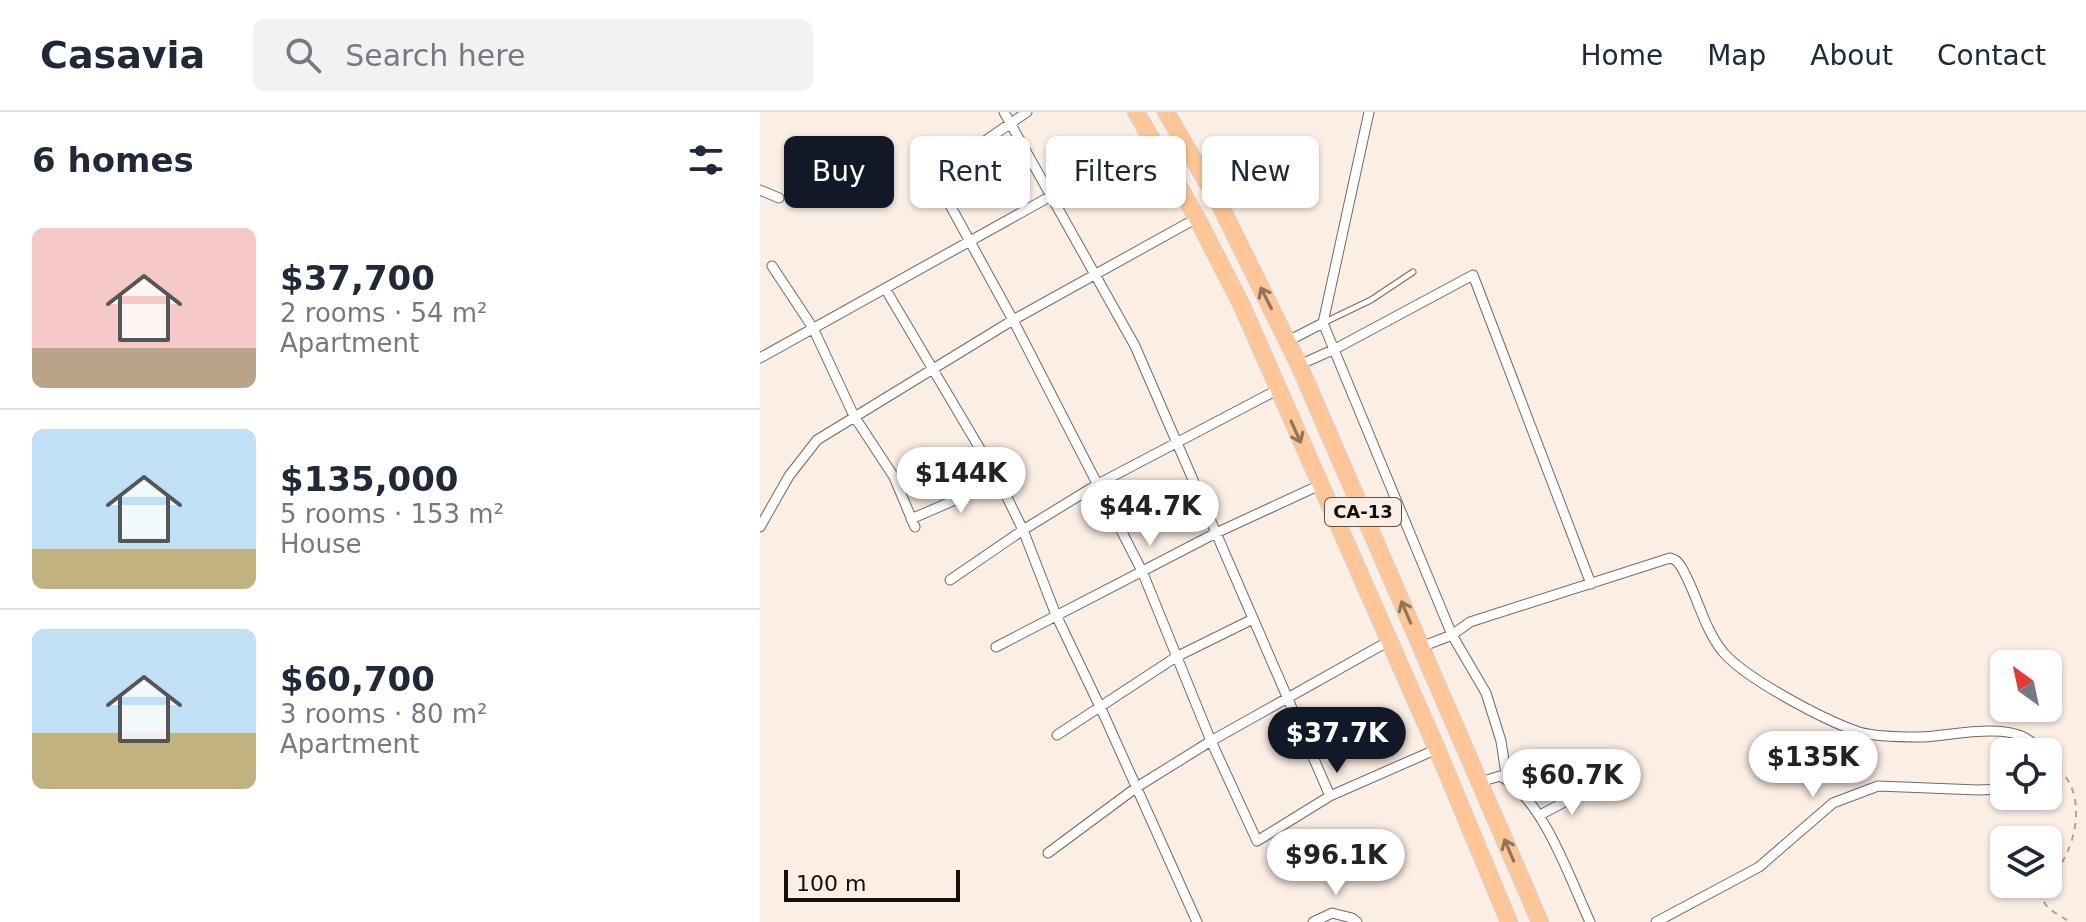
<!DOCTYPE html>
<meta charset="utf-8">
<style>
:root{--surface:#fff;--page:#f2f2f3;--text:#1f2937;--muted:#747a83;--line:#e0e1e3;--accent:#111827}
body{margin:0;font-family:"DejaVu Sans",sans-serif;background:var(--page);color:var(--text);height:100vh;display:flex;flex-direction:column;font-size:30px;white-space:nowrap}
*{box-sizing:border-box;margin:0}
p{font-size:26px;color:var(--muted)}
.icon{flex:none;width:44px;height:44px;fill:none;stroke:currentColor;stroke-width:2;stroke-linecap:round;stroke-linejoin:round}
.map{position:relative;flex:1;overflow:hidden}
.drawer{display:flex;flex-direction:column;background:var(--surface);width:760px}
.drawer>*{flex:none}
.guide{position:absolute;left:24px;top:24px;width:760px;height:72px;display:flex;gap:16px}
.needle{width:52px;rotate:327deg}
.tools{position:absolute;left:1230px;top:538px;display:grid;gap:16px}
.tools a{display:grid;place-items:center;width:72px;height:72px;border-radius:12px;background:var(--surface);box-shadow:0 2px 6px #0004;font-size:40px}
.scale{position:absolute;left:24px;bottom:20px;width:176px;box-sizing:border-box;padding-left:8px;border:4px solid #130f0c;border-top:0;font-size:22px;line-height:28px;white-space:nowrap;color:#130f0c;-webkit-text-stroke:6px #fbeee4;paint-order:stroke}
.price{position:absolute;translate:-50% -68px;padding:0 18px;border-radius:28px;background:#fff;color:#222;font-size:26px;line-height:52px;filter:drop-shadow(0 2px 4px #0008)}
.price::after{content:'';position:absolute;left:50%;top:48px;width:24px;height:18px;margin-left:-12px;background:inherit;clip-path:polygon(0 0,100% 0,50% 100%)}
.price.on{background:var(--accent);color:#fff}
ul{padding:0;list-style:none}
li{display:flex;align-items:center;gap:24px;height:200px;padding:0 32px}
li+li{border-top:2px solid var(--line)}
li span{display:grid;place-items:center;flex:none;width:224px;height:160px;border-radius:12px;color:#555}
li>.icon{margin-inline-start:auto}
span .icon{width:96px;height:96px;fill:#fffc;stroke-width:1}
li b{font-size:34px}
h2{display:flex;justify-content:space-between;align-items:center;height:96px;padding:0 32px;font-size:34px}
.pill{padding:0 28px;border-radius:12px;background:var(--surface);box-shadow:0 2px 6px #0004;font-size:28px;line-height:72px}
.pill.on{background:var(--accent);color:#fff}
header{display:flex;align-items:center;gap:48px;box-sizing:border-box;height:112px;padding:0 40px;background:var(--surface);border-bottom:2px solid var(--line)}
header strong{font-size:38px}
nav{display:flex;gap:44px;margin-inline-start:auto;font-size:28px}
.search{width:560px;height:72px;background:var(--page);display:flex;align-items:center;gap:20px;box-sizing:border-box;padding:0 28px;border-radius:12px;color:var(--muted);font-size:30px}
main{display:flex;flex:1;min-height:0}
.map>svg:first-child{display:block}
.lines{fill:none;stroke-linecap:round;stroke-linejoin:round}
.service-casing{stroke:#746960;stroke-width:7}
.minor-casing{stroke:#746960;stroke-width:11}
.trunk-casing{stroke:#d0cfce;stroke-width:18}
.path{stroke:#aba29a;stroke-width:2;stroke-dasharray:6 6;stroke-linecap:butt}
.service{stroke:#fff;stroke-width:5}
.minor{stroke:#fff;stroke-width:9}
.trunk{stroke:#fec697;stroke-width:16}
.oneway{stroke:#947458}
.labels{text-anchor:middle;stroke-width:8;stroke-linejoin:round;paint-order:stroke}
.shield{fill:#fbeee4;stroke:#59524d;stroke-width:2}
.shield-label{font-size:18px;font-weight:bold;fill:#130f0c}
</style>
<header>
<strong>Casavia</strong>
<div class="search"><svg class="icon" aria-label="search" viewBox="0 0 24 24"><circle cx="10" cy="10" r="6"/><path d="M15 15l6 6"/></svg>Search here</div>
<nav><a>Home</a><a>Map</a><a>About</a><a>Contact</a></nav>
</header>
<main>
<section class="drawer">
<h2>6 homes<svg class="icon" aria-label="filters" viewBox="0 0 24 24"><path d="M4 7h16M4 17h16"/><circle cx="9" cy="7" r="2"/><circle cx="15" cy="17" r="2"/></svg></h2>
<ul>
<li><span style="background:linear-gradient(#f6c9c9 75%,#b9a48a 0)"><svg class="icon" aria-label="home" viewBox="0 0 24 24"><path d="M3 11l9-7 9 7M6 9v11h12V9"/></svg></span><div><b>$37,700</b><p>2 rooms · 54 m²</p><p>Apartment</p></div></li>
<li><span style="background:linear-gradient(#bfe0f5 75%,#c2b280 0)"><svg class="icon" aria-label="home" viewBox="0 0 24 24"><path d="M3 11l9-7 9 7M6 9v11h12V9"/></svg></span><div><b>$135,000</b><p>5 rooms · 153 m²</p><p>House</p></div></li>
<li><span style="background:linear-gradient(#bfe0f5 65%,#c2b280 0)"><svg class="icon" aria-label="home" viewBox="0 0 24 24"><path d="M3 11l9-7 9 7M6 9v11h12V9"/></svg></span><div><b>$60,700</b><p>3 rooms · 80 m²</p><p>Apartment</p></div></li>
</ul>
</section>
<div class="map">
<svg width="1326" height="810" viewBox="0 0 1326 810">
<rect width="100%" height="100%" fill="#fbeee4"/>
<g class="lines">
<defs>
<path id="service" d="M563,211L611,188L653,160"/>
<path id="minor" d="M244,0L375,234L570,684
M267,0L174,64L253,208L382,459L451,629L497,729L570,684L677,637
M0,78L19,86
M12,154L53,216L94,304L134,365L155,415
M126,178L239,369L263,418L296,503L343,601L437,810
M563,211L692,523L726,581L741,629L747,668
M528,229L563,211L609,0
M0,246L291,84L397,34
M539,253L575,237L713,163L831,472
M151,407L239,369
M0,415L29,364L57,328L253,208L437,106
M190,468L263,418L338,372L517,278
M236,535L456,421L560,373
M661,535L692,523L710,510L910,446C916,448 916,448 920,453C937,480 942,514 963,540C986,567 1064,608 1099,620C1116,625 1141,625 1159,625C1190,625 1262,604 1279,640
M297,623L416,545L493,507
M720,670L740,664C783,686 810,767 830,810
M780,703L829,677
M288,741L377,675L451,629L629,529
M553,810L572,801L592,806L597,810
M896,810L999,755L1073,691L1118,674L1218,678L1244,677"/>
<path id="trunk" d="M376,0L437,106L482,194L677,637L749,810
M406,0L459,91L539,253L780,810"/>
</defs>
<use href="#service" class="service-casing"/>
<use href="#minor" class="minor-casing"/>
<use href="#trunk" class="trunk-casing"/>
<path class="path" d="M1288,649C1294,655 1303,660 1307,667C1326,695 1313,746 1288,767
M1282,772L1275,778L1289,797L1310,810"/>
<use href="#service" class="service"/>
<use href="#minor" class="minor"/>
<use href="#trunk" class="trunk"/>
</g>
<defs><path id="oneway-shaft" d="M-6 0H5M1.5-3L5.5 0L1.5 3" fill="none" stroke-width="1.6" stroke-linecap="round" stroke-linejoin="round" transform="scale(2)"/></defs>
<g class="oneway">
<use href="#oneway-shaft" transform="translate(506 186) rotate(-117)"/>
<use href="#oneway-shaft" transform="translate(536 320) rotate(66)"/>
<use href="#oneway-shaft" transform="translate(646 500) rotate(-113)"/>
<use href="#oneway-shaft" transform="translate(749 738) rotate(-113)"/>
</g>
<g class="labels">
<rect class="shield" x="565" y="386" width="76" height="28" rx="6"/>
<g class="shield-label">
<text x="603" y="406">CA-13</text>
</g>
</g>
</svg>
<div class="tools">
<a><svg class="needle" viewBox="-14 -14 28 28"><path d="M0-13l5 13h-10z" fill="#e53935"/><path d="M0 13l5-13h-10z" fill="#747a83"/></svg></a>
<a><svg class="icon" aria-label="locate" viewBox="0 0 24 24"><circle cx="12" cy="12" r="6"/><path d="M12 2v4M12 18v4M2 12h4M18 12h4"/></svg></a>
<a><svg class="icon" aria-label="layers" viewBox="0 0 24 24"><path d="M12 4l9 5-9 5-9-5zM3 14l9 5 9-5"/></svg></a>
</div>
<div class="scale">100 m</div>
<b class="price" style="left:201px;top:403px">$144K</b>
<b class="price" style="left:390px;top:436px">$44.7K</b>
<b class="price on" style="left:577px;top:663px">$37.7K</b>
<b class="price" style="left:1053px;top:687px">$135K</b>
<b class="price" style="left:812px;top:705px">$60.7K</b>
<b class="price" style="left:576px;top:785px">$96.1K</b>
<div class="guide">
<a class="pill on">Buy</a>
<a class="pill">Rent</a>
<a class="pill">Filters</a>
<a class="pill">New</a>
</div>
</div>
</main>
